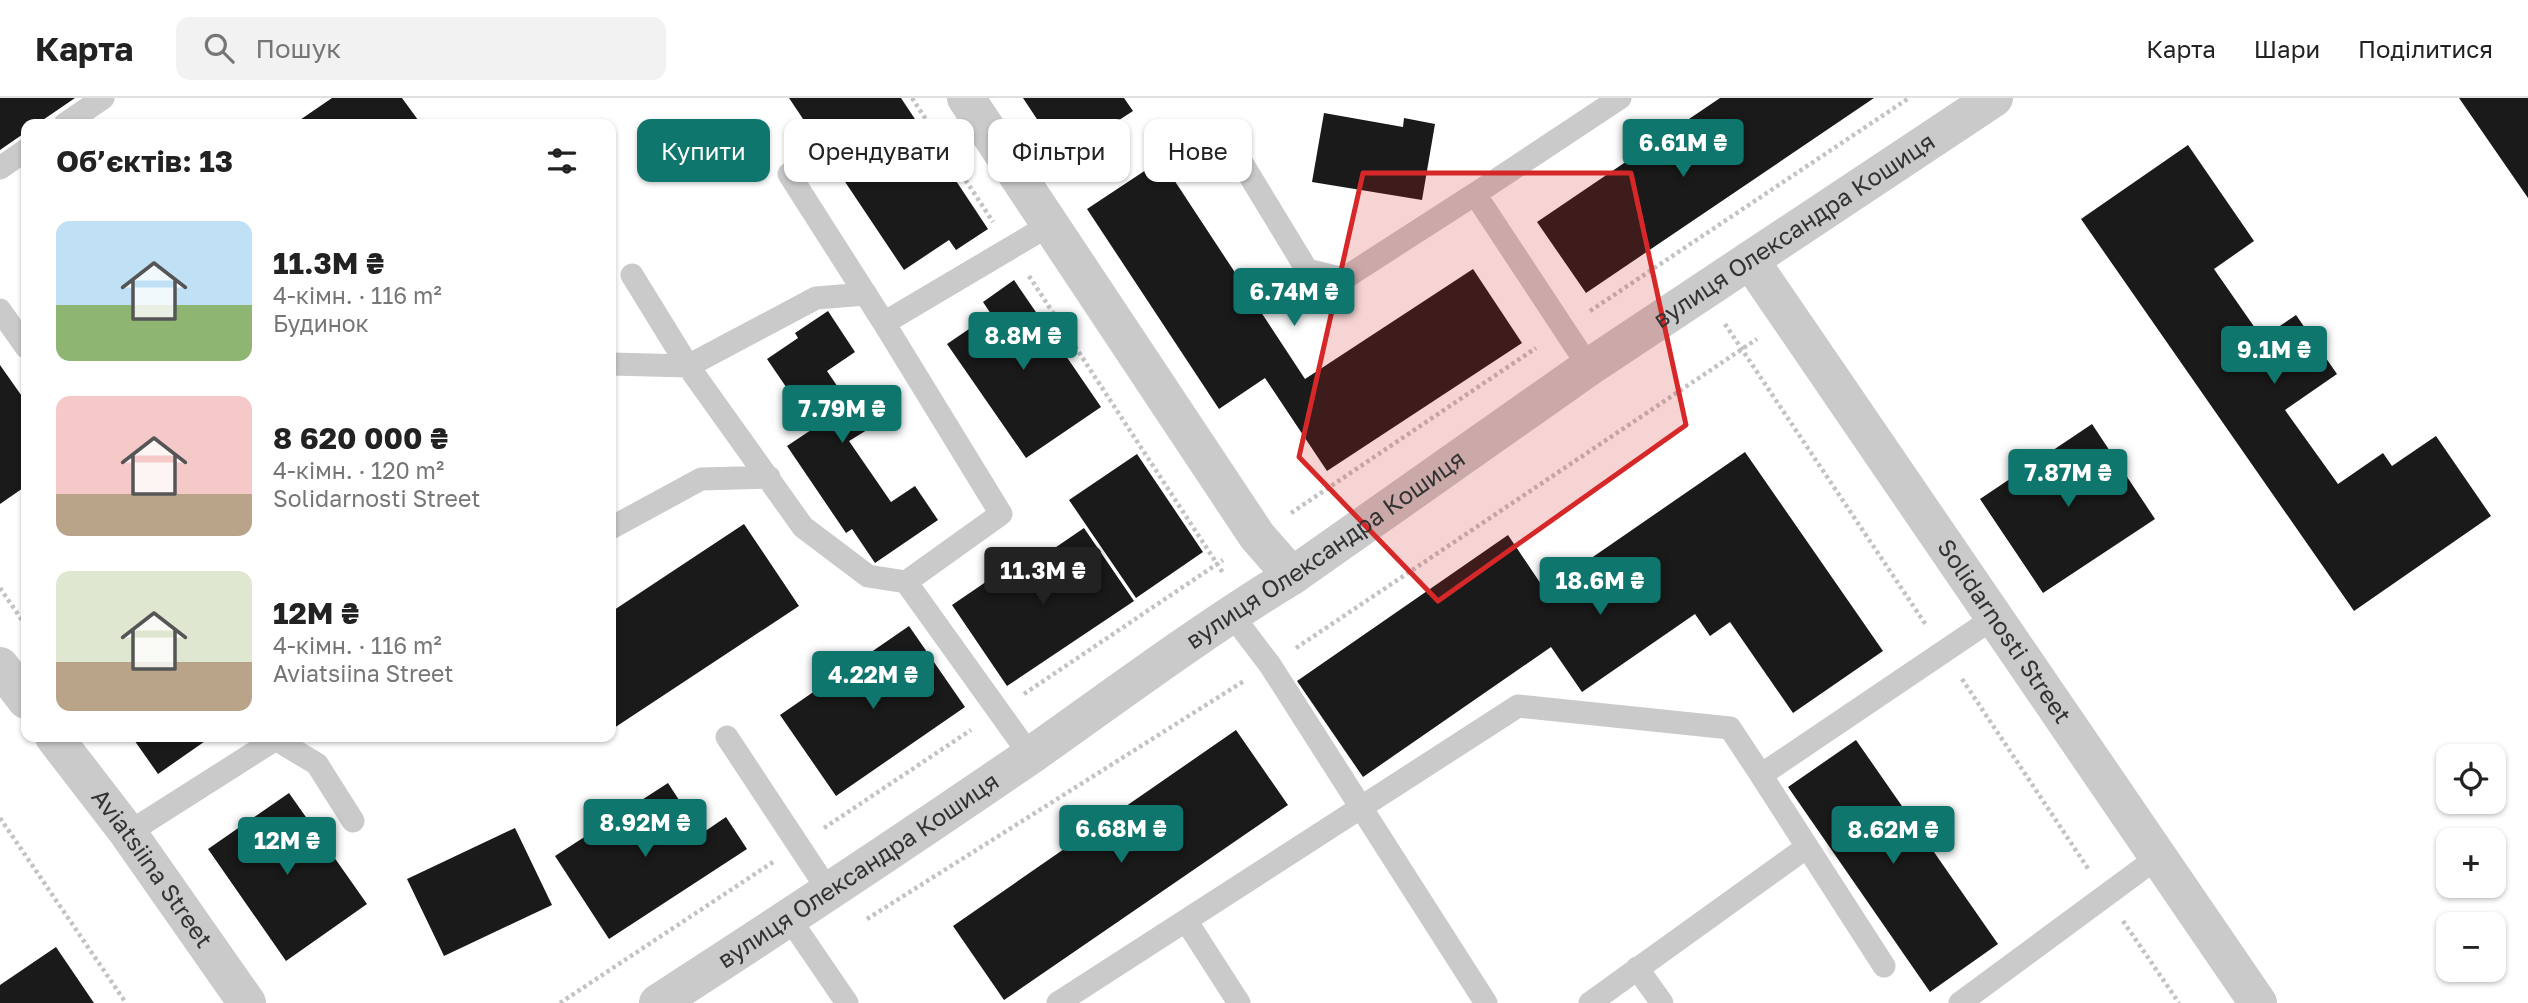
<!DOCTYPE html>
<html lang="uk">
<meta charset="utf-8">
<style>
:root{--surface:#fff;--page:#f2f2f2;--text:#222;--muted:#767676;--line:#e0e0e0;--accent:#0f766e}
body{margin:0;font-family:"Golos Text",sans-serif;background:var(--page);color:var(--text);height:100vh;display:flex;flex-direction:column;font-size:26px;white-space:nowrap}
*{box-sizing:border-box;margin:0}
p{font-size:23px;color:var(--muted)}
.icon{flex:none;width:38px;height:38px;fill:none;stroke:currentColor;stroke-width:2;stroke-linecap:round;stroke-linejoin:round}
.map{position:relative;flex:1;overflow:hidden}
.panel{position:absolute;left:21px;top:21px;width:595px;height:623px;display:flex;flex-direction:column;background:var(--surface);border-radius:14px;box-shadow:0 2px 5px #0004}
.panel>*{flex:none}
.top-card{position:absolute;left:637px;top:21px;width:665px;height:63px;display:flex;gap:14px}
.buttons{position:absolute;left:2436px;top:646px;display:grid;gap:14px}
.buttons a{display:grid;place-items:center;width:70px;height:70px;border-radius:14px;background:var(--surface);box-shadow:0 2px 5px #0004;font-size:35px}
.price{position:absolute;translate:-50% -60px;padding:0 16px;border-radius:7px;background:var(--accent);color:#fff;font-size:23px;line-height:46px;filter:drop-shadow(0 2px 4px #0008)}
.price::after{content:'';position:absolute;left:50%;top:42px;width:21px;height:16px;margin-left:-10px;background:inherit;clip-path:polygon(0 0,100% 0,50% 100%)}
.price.selected{background:#222;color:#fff}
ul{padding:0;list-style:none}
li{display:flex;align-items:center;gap:21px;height:175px;padding:0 35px}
li span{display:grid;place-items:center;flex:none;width:196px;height:140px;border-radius:14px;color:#555}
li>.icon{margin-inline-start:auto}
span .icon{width:84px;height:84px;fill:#fffc;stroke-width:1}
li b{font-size:30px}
h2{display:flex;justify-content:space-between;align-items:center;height:84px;padding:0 35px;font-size:30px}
.chip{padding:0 24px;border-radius:14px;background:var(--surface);box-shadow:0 2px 5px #0004;font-size:24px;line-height:63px}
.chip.selected{background:var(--accent);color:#fff}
header{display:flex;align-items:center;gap:42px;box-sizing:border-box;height:98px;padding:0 35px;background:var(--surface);border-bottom:2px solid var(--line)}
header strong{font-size:33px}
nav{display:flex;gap:38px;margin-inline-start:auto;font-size:24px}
.search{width:490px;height:63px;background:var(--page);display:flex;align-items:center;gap:18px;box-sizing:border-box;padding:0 24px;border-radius:14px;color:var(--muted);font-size:26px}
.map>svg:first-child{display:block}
.building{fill:#1a1a1a}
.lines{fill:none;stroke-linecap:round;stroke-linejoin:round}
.path{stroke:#c3c3c3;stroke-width:4.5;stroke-dasharray:3.5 3.5;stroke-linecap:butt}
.service{stroke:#cacaca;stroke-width:23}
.minor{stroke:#cacaca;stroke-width:38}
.tertiary{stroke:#cacaca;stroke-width:38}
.marked{fill:#d62828;fill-opacity:0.2;stroke:#d62828;stroke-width:5;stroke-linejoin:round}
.labels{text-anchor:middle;stroke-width:7;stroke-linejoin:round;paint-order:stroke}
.street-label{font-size:24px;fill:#333;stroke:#fff}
</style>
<header>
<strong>Карта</strong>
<div class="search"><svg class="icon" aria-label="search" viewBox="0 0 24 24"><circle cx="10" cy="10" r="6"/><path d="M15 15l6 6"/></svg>Пошук</div>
<nav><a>Карта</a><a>Шари</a><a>Поділитися</a></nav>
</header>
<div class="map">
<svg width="2528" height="905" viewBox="0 0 2528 905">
<rect width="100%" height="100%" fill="#fff"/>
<path class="building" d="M0,0H75L37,26H26V34L0,52Z
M332,0H402L421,26H294Z
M789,0H901L988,131L956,152L949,142L904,172Z
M1023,0H1124L1133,13L1062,59Z
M1720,0H1874L1586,195L1537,124Z
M2459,0H2528V100Z
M1324,15L1403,29L1404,20L1435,26L1422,102L1312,84Z
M2188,47L2254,143L2214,171L2262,240L2296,217L2337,276L2285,312L2338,386L2383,355L2392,368L2436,338L2491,418L2354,513L2081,121Z
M1161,62L1305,281L1473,171L1522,245L1327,373L1265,280L1219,311L1087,111Z
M1014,182L1101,309L1026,360L947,246L991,216L983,204Z
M828,213L855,254L827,273L867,332L849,343L891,404L915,388L938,422L875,465L852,431L846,435L787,348L814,330L767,261L798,240L795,235Z
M0,267L26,304V388L0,406Z
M2092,326L2155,421L2043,495L1980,401Z
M1745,354L1883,553L1793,615L1730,524L1710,538L1695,516L1582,594L1551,549L1363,679L1297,583L1508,437L1545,492Z
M1137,356L1203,454L1136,500L1069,402Z
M744,426L799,508L611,632V514Z
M1084,430L1134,503L1007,588L952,507L999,475L1005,484Z
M909,528L965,609L836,698L780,617Z
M1236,632L1288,707L1004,902L953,828Z
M132,639H211L158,676Z
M1856,642L1998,846L1930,894L1788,689Z
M668,685L701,736L726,719L747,751L609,841L555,758Z
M289,695L367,806L286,863L208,751Z
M515,730L552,807L444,858L407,781Z
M56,849L94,905H0V887Z"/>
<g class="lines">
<path class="path" d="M912,0L993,124
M1029,178L1223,475
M1590,213L1909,0
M1725,226L1926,527
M1291,415L1536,250
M0,490L26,528
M1296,550L1757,241
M1962,581L2089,772
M1024,596L1223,462
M0,720L126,905
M824,730L971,632
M867,821L1244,583
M2123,823L2179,905
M560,905L773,764"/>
<path class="service" d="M65,26L103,0
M1231,47L1307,172L1343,181L1475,96
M0,70L26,52
M789,76L884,225
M632,177L688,268L803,429L868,478L906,484
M0,212L26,249
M611,266L688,268L816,200L866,196
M1589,269L1475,96L1620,0
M611,430L701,381L769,379
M1232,517L1270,567L1486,905
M272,639L317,666L353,723
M727,639L828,792
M1030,657L906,484L1001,416L884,225L1051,126
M1761,677L1884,868
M128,735L279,639
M789,820L847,905
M1187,824L1239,905
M1637,870L1662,905
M1058,905L1518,608L1730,630L1761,677L1995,519
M1590,905L1807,749
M1960,905L2158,759"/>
<g class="minor">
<path d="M966,0L1257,438L1292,478"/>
<path id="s1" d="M1750,162L2258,905"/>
<path id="s2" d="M658,905C785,823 910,740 1034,655C1119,595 1203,532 1292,478L1589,269L1994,0"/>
</g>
<g class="tertiary">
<path d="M0,568L26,602"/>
<path id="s3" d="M54,639L128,735L247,905"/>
</g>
</g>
<path class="marked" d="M1363,75H1631L1686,327L1438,503L1299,359Z"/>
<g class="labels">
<g class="street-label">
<text dy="8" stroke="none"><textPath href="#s2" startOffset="1374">вулиця Олександра Кошиця</textPath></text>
<text dy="8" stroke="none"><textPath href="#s2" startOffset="807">вулиця Олександра Кошиця</textPath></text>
<text dy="8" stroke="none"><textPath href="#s1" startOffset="450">Solidarnosti Street</textPath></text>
<text dy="8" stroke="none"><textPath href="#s3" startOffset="164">Aviatsiina Street</textPath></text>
<text dy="8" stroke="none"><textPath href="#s2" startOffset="240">вулиця Олександра Кошиця</textPath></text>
</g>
</g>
</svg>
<div class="buttons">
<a><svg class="icon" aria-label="locate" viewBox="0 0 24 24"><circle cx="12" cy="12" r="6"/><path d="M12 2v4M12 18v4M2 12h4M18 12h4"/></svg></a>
<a>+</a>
<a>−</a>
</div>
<b class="price" style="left:1683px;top:81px">6.61M ₴</b>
<b class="price" style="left:1294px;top:230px">6.74M ₴</b>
<b class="price" style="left:1023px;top:274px">8.8M ₴</b>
<b class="price" style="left:2274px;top:288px">9.1M ₴</b>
<b class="price" style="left:842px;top:347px">7.79M ₴</b>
<b class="price" style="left:2068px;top:411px">7.87M ₴</b>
<b class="price selected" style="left:1043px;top:509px">11.3M ₴</b>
<b class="price" style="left:1600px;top:519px">18.6M ₴</b>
<b class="price" style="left:873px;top:613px">4.22M ₴</b>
<b class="price" style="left:645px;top:761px">8.92M ₴</b>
<b class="price" style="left:1121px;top:767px">6.68M ₴</b>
<b class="price" style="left:1893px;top:768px">8.62M ₴</b>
<b class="price" style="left:287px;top:779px">12M ₴</b>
<div class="top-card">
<a class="chip selected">Купити</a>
<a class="chip">Орендувати</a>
<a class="chip">Фільтри</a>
<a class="chip">Нове</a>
</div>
<section class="panel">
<h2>Об’єктів: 13<svg class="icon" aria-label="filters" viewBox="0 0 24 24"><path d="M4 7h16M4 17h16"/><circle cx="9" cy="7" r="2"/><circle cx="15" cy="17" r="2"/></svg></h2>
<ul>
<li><span style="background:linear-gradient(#bfe0f5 60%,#8fb573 0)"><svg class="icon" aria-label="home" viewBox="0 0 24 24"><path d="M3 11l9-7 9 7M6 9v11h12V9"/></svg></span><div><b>11.3M ₴</b><p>4-кімн. · 116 m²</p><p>Будинок</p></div></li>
<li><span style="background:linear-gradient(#f6c9c9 70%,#b9a48a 0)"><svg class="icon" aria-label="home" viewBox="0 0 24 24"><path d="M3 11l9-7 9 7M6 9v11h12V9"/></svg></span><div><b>8 620 000 ₴</b><p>4-кімн. · 120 m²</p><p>Solidarnosti Street</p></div></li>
<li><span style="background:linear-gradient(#dfe7d0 65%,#b9a48a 0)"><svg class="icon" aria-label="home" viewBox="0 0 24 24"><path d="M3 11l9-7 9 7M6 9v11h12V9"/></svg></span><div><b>12M ₴</b><p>4-кімн. · 116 m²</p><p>Aviatsiina Street</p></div></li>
</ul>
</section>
</div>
